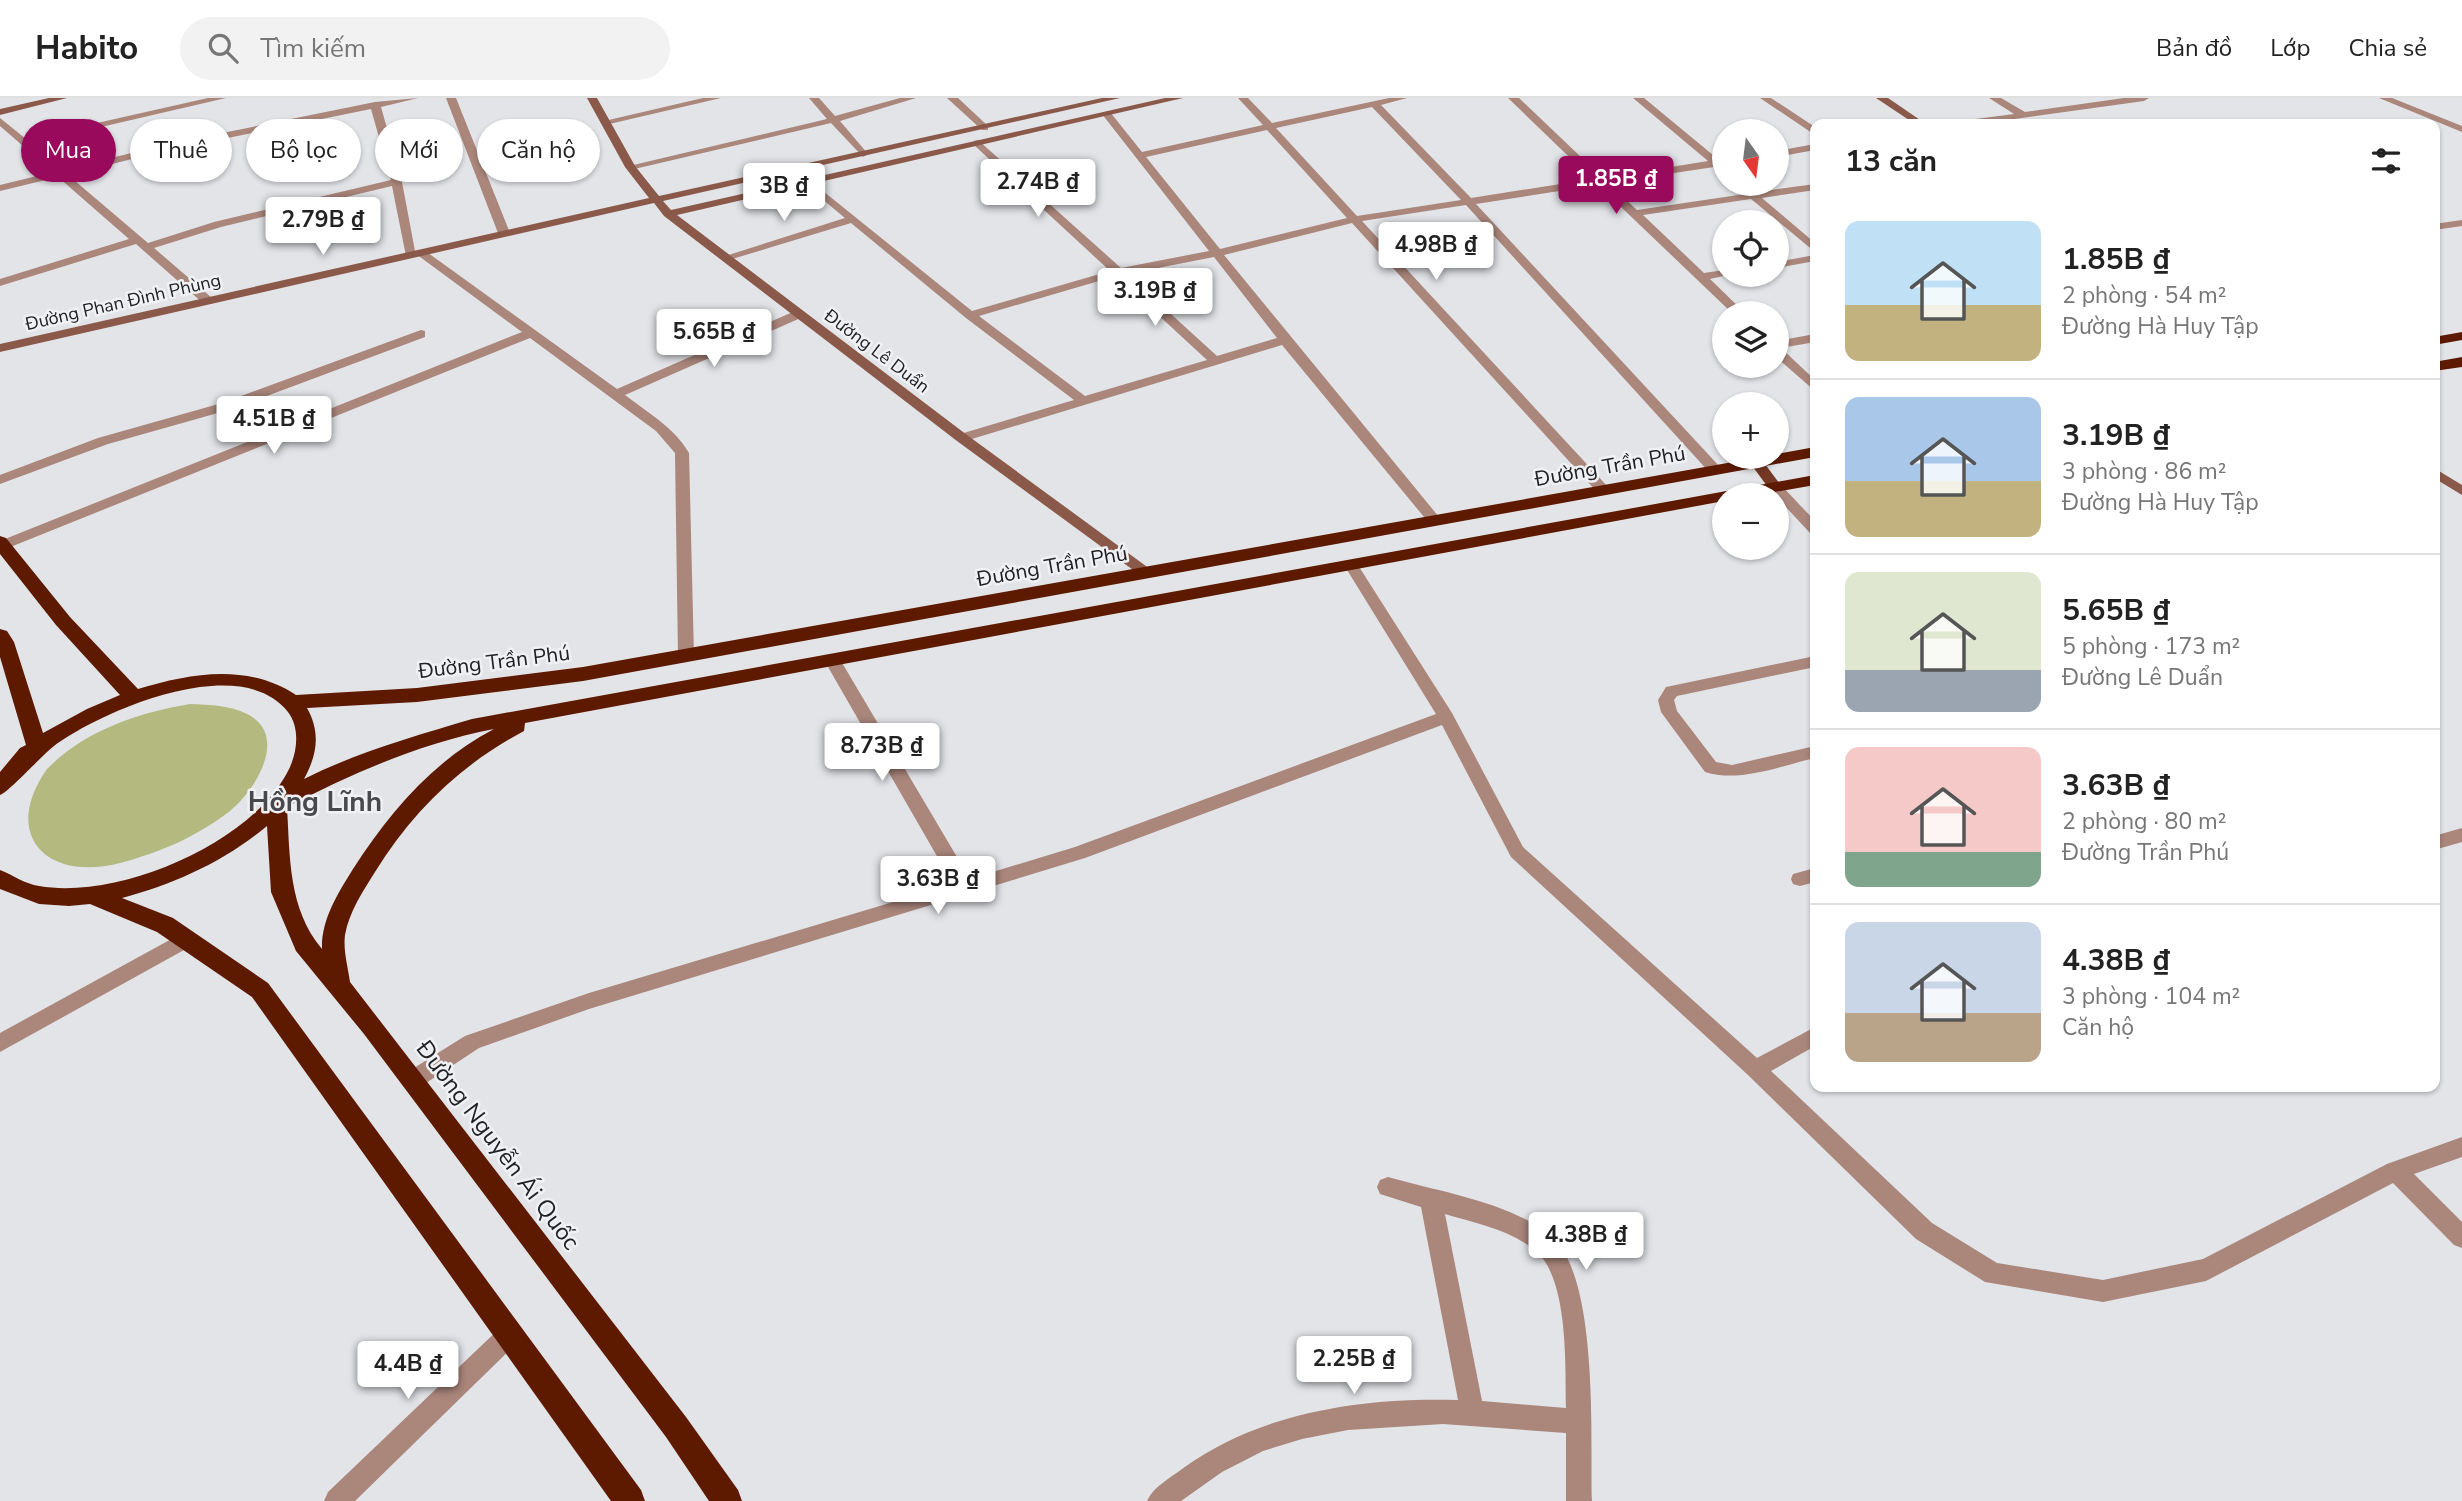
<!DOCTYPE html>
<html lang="vi">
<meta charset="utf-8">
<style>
:root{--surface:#fff;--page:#f2f2f2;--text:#222;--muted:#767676;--line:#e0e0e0;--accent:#990a5c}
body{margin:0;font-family:"Nunito Sans",sans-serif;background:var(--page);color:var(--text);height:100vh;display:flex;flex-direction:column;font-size:26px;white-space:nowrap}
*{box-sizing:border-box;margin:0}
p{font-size:23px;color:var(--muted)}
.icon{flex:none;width:38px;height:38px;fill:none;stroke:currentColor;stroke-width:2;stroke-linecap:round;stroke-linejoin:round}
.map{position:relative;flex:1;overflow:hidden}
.panel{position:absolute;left:1810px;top:21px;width:630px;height:973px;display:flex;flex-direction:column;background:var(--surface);border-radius:14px;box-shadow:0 2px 5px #0004}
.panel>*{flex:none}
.top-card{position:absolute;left:21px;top:21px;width:665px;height:63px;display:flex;gap:14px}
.needle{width:46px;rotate:166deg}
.fabs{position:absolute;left:1712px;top:21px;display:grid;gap:14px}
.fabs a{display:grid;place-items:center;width:77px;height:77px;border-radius:50%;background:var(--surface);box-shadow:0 2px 5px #0004;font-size:35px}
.price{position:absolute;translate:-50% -60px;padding:0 16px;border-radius:7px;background:#fff;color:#222;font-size:23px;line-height:46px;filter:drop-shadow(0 2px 4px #0008)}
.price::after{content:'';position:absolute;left:50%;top:42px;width:21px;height:16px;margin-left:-10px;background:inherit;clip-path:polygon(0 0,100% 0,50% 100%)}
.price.active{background:var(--accent);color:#fff}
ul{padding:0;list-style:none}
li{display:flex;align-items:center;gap:21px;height:175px;padding:0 35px}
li+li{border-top:2px solid var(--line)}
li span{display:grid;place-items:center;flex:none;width:196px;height:140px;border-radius:14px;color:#555}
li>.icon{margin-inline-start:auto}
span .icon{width:84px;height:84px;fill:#fffc;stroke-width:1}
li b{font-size:30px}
h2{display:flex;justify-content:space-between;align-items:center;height:84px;padding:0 35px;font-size:30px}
.tag{padding:0 24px;border-radius:32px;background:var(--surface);box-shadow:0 2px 5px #0004;font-size:24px;line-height:63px}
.tag.active{background:var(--accent);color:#fff}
header{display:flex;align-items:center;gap:42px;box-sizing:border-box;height:98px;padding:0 35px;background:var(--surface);border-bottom:2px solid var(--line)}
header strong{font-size:33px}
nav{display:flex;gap:38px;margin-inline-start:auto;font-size:24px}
.search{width:490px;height:63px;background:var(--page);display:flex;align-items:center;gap:18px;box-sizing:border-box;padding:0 24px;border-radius:38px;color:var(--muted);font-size:26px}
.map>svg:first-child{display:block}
.green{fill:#b4b980}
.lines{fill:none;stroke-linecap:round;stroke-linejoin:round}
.lane{fill:#aa867b;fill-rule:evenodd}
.street{fill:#aa867b;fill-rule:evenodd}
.secondary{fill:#8b5949;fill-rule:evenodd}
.primary{fill:#743825;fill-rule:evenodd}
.highway{fill:#5e1a00;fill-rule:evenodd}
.labels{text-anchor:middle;stroke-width:5;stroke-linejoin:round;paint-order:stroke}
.far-street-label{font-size:18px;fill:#222224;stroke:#eff1f5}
.street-label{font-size:21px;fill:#222224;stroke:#eff1f5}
.near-street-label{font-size:24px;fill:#222224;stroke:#eff1f5}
.district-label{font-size:28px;font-weight:bold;fill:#47494c;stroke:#eff1f5}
</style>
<header>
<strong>Habito</strong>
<div class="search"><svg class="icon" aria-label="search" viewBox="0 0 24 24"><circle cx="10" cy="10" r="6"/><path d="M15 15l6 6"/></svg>Tìm kiếm</div>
<nav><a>Bản đồ</a><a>Lớp</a><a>Chia sẻ</a></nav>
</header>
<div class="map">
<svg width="2462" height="1403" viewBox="0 0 2462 1403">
<rect width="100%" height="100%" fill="#e2e4e8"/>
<path class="green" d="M190,606C210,607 229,607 247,616C290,637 255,693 230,713C196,739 161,754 120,765C48,784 0,738 47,671C86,632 137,615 190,606Z"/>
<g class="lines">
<path class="lane" d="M1775,385L1780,386L1815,423V436L1810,435L1770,392V386Z
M1815,558V569L1677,598L1674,602L1677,613L1716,664L1732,667L1815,648V660C1780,668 1740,685 1705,674L1661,614L1658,602L1666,589Z
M1815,770V784L1800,788L1793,786L1791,781L1793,776Z"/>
<path class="street" d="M208,0H226L32,45L62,72L168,46L375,4L418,0L381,9L402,84L415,153L424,152L617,291L795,213H803V219L625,297C648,315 674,329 689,355L694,558L692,562H680L678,558L675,355L656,333L530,240L8,450L0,451V443L522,234L416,156L406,158L392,88L221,129L154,150L212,200V206H204L136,146L0,188V181L129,141L58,79L0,93V87L53,74L0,28V20L26,41ZM371,11L391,82L214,124L148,145L68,77L168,52Z
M446,0H456L510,135L508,137L498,135Z
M703,0H721L605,27L600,24Z
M809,0H819L835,18L900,0H916L840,23L868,56L863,59L831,25L630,72L625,69L827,21Z
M947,0H958L988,28V32H982Z
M1238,0H1248L1272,25L1389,0H1407L1381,7L1471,100L1592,81L1508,0H1519L1603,80L1708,63L1633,0H1644L1719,62L1724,61V71L1721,72L1714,69L1608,85L1637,112L1745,96L1735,86H1746L1756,94L1815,86V92L1762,100L1815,145V154L1751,101L1643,117L1704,175L1724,172V177H1728L1710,181L1745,215H1732L1598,87L1476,106L1720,369V375H1710L1466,107L1362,123L1608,389V395H1598L1352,125L1224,157L1439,419V425H1429L1282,247L962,344L955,340L957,337L1074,302L966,220L851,125L729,162L719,160L845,120L804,86L803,84L808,81L972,213L1110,173L974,47V43L978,42L1121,170L1209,153L1102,16L1110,14L1142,54L1263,27ZM1372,9L1461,102L1357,118L1276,30ZM1267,32L1347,120L1220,151L1146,59ZM1214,159L1277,240L1217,258L1127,176ZM1116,178L1207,262L1085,298L979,218Z
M1760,0H1771L1815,29V37Z
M1989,0H2001L2025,14L2124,0H2149L2144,3L1979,26H1955L1960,23L2014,16Z
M2379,0H2392L2462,28V34Z
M1815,46V52L1776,59V53Z
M2462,122V128L2434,132V126Z
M1815,157V163L1776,170V164Z
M421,232L425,233V239L232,311L108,346L0,386V377L98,340L222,305Z
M1815,236V244L1781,250L1815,282V293L1776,259V243Z
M1351,462L1356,464L1452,615L1523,749L1757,960L1815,929V948L1771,973L1932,1125L1997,1165L2103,1182L2203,1161L2387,1066L2462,1039V1059L2414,1076L2462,1124V1150L2454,1147L2393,1085L2206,1183L2103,1204L1985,1184L1916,1141L1748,977L1511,759L1442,627L1085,760L589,911L479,950L420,989L413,991L406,989L403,982L406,975L465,938L589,895L953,786L824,562L826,558H838L970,781L1075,749L1436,616L1344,467Z
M2462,730V744L2434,752V738Z
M186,833L193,835L196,841L193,847L0,954V935Z
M1388,1079C1440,1094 1504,1103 1548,1135C1600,1173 1590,1342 1592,1403H1566V1335L1443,1326L1348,1332L1302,1341L1263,1353L1222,1374L1181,1403H1147C1153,1389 1170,1380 1182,1371C1260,1314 1363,1299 1458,1302L1421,1109L1380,1096L1377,1089L1380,1082ZM1445,1116C1475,1125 1511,1132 1536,1153C1569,1182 1565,1269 1566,1310L1482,1303Z
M510,1224L518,1228L522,1236L518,1244L355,1403H324L328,1394L502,1228Z"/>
<path class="secondary" d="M49,0H67L0,17V11Z
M587,0H597L635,68L659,98L1102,0H1120L663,103L671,112L1165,0H1183L677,117L967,337L1150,471L1152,474L1150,477H1140L957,343L664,118L654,105L0,254V246L649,100L625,69Z
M1876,0H1888L1926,26H1915Z
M2434,370L2462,387V397L2434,380Z"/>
<path class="primary" d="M1757,361L1762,362L1782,389L1780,392H1770L1750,365L1752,362Z"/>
<path class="highway" d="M2462,234V242L2434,247V239Z
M2462,259V269L2434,273V264Z
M1815,349V359L583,583L417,604L307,610C321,635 317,657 304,681C358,654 415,638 472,621L1815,377V387L1757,397H1724V403L525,625L524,633C460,667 413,713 375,774C363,793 349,814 345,837C343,852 348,869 350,884L686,1319L738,1392L742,1403H709L666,1339L364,936L296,853L271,794L267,728C225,763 175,786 122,800L173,820L268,885L641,1392L645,1403H611L252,899L157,834L90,806L69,808L39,806L0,791V772C13,777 25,786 39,788C118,802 249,746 287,675C297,657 301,631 288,614C241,553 103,612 54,648C41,658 9,694 0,697V674L20,650L26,647L0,559V531L7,533L14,544L43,635L87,611L120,597L56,527L0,456V438L6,440L70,519L138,591C191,575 247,565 296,597L417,590L583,569L1761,359H1776V356ZM494,631C433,663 390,714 353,771C338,795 321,822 322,851C288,811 290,758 287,709C353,675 421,645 494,631Z"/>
</g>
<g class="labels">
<g class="far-street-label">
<text transform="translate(123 204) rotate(-13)" y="6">Đường Phan Đình Phùng</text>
<text transform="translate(877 253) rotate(37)" y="6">Đường Lê Duẩn</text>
</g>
<g class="street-label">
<text transform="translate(1610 368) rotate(-10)" y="7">Đường Trần Phú</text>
<text transform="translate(1052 468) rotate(-10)" y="7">Đường Trần Phú</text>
<text transform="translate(494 564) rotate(-7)" y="7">Đường Trần Phú</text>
</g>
<g class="near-street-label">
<text transform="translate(498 1047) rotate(53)" y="8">Đường Nguyễn Ái Quốc</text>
</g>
<g class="district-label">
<text x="315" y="713">Hồng Lĩnh</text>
</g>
</g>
</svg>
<div class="fabs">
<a><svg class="needle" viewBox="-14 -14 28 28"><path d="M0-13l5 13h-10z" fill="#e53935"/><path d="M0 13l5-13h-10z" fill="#767676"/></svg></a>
<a><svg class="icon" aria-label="locate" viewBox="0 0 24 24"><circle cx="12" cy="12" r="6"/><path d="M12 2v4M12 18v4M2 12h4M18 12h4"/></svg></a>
<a><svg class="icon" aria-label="layers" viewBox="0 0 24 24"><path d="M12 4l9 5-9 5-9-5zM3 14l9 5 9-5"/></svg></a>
<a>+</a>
<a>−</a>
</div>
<b class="price active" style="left:1616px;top:118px">1.85B ₫</b>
<b class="price" style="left:1038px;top:121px">2.74B ₫</b>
<b class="price" style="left:784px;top:125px">3B ₫</b>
<b class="price" style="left:323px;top:159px">2.79B ₫</b>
<b class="price" style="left:1436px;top:184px">4.98B ₫</b>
<b class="price" style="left:1155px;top:230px">3.19B ₫</b>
<b class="price" style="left:714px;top:271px">5.65B ₫</b>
<b class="price" style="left:274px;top:358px">4.51B ₫</b>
<b class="price" style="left:882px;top:685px">8.73B ₫</b>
<b class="price" style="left:938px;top:818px">3.63B ₫</b>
<b class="price" style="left:1586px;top:1174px">4.38B ₫</b>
<b class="price" style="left:1354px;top:1298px">2.25B ₫</b>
<b class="price" style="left:408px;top:1303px">4.4B ₫</b>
<div class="top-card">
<a class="tag active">Mua</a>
<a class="tag">Thuê</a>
<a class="tag">Bộ lọc</a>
<a class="tag">Mới</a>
<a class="tag">Căn hộ</a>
</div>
<section class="panel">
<h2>13 căn<svg class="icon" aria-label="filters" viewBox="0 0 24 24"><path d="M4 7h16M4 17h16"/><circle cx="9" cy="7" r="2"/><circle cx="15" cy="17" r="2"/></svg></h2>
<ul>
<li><span style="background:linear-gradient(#bfe0f5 60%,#c2b280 0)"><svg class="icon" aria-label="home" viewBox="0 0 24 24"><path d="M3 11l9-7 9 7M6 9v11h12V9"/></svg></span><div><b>1.85B ₫</b><p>2 phòng · 54 m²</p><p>Đường Hà Huy Tập</p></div></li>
<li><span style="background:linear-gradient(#a9c7e8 60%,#c2b280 0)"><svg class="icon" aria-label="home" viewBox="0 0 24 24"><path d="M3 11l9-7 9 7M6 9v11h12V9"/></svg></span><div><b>3.19B ₫</b><p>3 phòng · 86 m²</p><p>Đường Hà Huy Tập</p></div></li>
<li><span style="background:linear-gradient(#dfe7d0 70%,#9aa5b1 0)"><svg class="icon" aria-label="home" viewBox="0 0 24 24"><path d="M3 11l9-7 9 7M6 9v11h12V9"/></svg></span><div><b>5.65B ₫</b><p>5 phòng · 173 m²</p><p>Đường Lê Duẩn</p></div></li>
<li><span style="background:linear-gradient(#f6c9c9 75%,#7fa58c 0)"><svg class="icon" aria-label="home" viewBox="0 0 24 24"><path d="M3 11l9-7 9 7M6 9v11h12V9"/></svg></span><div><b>3.63B ₫</b><p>2 phòng · 80 m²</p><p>Đường Trần Phú</p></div></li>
<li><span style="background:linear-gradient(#c9d6e8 65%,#b9a48a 0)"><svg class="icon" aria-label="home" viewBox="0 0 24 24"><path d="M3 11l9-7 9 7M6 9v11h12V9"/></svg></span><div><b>4.38B ₫</b><p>3 phòng · 104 m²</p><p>Căn hộ</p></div></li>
</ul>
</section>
</div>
